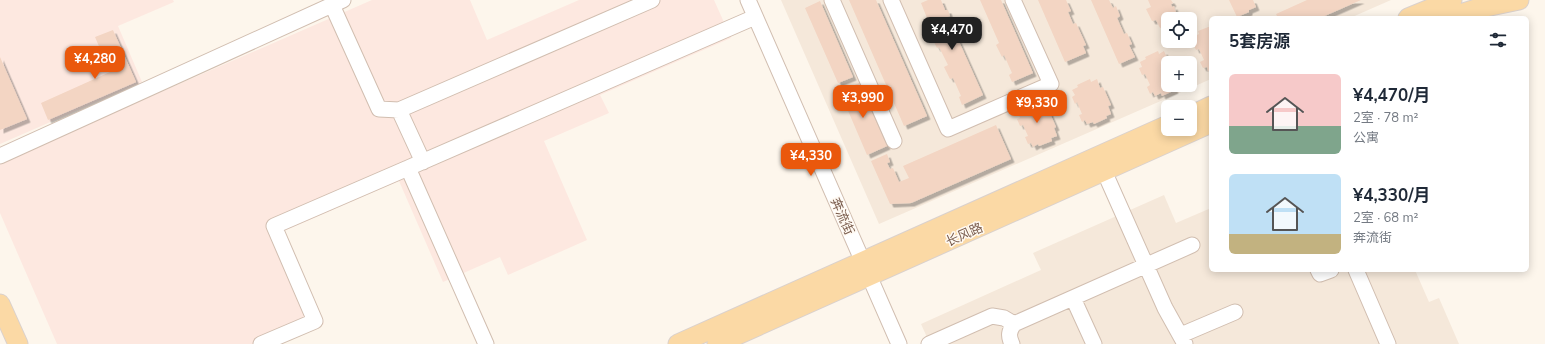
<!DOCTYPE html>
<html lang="zh">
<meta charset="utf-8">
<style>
:root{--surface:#fff;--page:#f6f6f7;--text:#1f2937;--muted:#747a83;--accent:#ea580c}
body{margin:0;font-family:"Nunito Sans","Noto Sans SC",sans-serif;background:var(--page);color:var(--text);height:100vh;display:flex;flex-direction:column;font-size:15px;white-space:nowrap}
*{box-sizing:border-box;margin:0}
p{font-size:13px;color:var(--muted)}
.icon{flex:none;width:22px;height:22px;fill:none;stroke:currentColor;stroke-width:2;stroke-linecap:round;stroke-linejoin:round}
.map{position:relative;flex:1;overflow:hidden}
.side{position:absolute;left:1209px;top:16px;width:320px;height:256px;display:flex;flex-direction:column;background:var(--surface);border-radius:6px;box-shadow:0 2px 10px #0003}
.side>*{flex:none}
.tools{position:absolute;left:1161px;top:12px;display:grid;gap:8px}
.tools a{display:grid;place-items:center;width:36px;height:36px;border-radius:6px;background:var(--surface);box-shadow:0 2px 10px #0003;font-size:20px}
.price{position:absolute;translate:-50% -34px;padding:0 9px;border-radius:8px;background:var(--accent);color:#fff;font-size:13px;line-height:26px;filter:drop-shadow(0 1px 2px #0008)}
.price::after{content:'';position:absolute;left:50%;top:24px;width:12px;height:9px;margin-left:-6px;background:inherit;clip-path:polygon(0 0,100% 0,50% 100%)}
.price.selected{background:#222;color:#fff}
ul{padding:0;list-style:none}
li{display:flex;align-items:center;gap:12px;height:100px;padding:0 20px}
li span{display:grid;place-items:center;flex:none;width:112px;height:80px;border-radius:6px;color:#555}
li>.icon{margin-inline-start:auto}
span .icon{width:48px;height:48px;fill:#fffc;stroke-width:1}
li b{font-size:17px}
h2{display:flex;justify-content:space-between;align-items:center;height:48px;padding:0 20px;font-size:17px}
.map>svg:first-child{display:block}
.residential{fill:#f5e8da;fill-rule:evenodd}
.commercial{fill:#fde8e0}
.building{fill:#f3d5c3;filter:url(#shadow)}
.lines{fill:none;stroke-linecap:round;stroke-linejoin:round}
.minor-casing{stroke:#d1beb0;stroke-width:17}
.major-casing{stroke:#dad1cd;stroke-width:21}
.minor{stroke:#fff;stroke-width:15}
.major{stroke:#fbd9a5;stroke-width:19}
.labels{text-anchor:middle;stroke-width:3;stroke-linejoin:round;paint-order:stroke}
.street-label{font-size:13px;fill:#7a5c4d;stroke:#fffaf3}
</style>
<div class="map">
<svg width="1545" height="344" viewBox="0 0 1545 344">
<defs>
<filter id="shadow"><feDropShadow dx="3.5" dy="3.5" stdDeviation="0" flood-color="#0004"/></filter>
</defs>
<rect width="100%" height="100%" fill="#fdf6ec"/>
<path class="residential" d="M781,0H1391L1350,18H1211V79L879,224ZM1168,19H1190V41H1168ZM1168,63H1190V85H1168Z
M1164,195L1176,223L1211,208V270H1415L1429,302L1439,298L1459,344H930L921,324L1041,270L1033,253Z"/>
<path class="commercial" d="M0,0H173L174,2L118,26L142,82L0,144Z
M372,0H470L487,40L579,0H714L731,38L600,95L609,113L544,141L587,240L508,275L500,257L443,282L399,181L284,231L324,324L278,344H57L0,213V162Z"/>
<path class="building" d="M849,0H876L927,116L904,126Z
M928,0H941L945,10H948L950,16L948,17L983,95L962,105L959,97L961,96L953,78L950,79L944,67L948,65L939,47L937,48L934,42L937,41L925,19L927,18L921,3Z
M980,0H1001L1033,73L1012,82L1009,75L1012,73L1004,55L1002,57L996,45L999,43Z
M1038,0H1066L1071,11L1068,12L1073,24L1076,23L1086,45L1083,46L1086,53L1065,62Z
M1091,0H1109L1113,8L1116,6L1120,16L1117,18L1124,34L1127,33L1132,44L1129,45L1135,57L1119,64Z
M1148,0H1171L1173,3L1171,4L1172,7L1174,6L1178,19H1168V25L1160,28L1156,20L1152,21L1146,9L1151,7Z
M1229,0H1253L1256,7L1249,10V12L1237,17Z
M1307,0H1361L1320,18H1278L1276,14Z
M820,1L853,77L838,83L805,8Z
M1211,26V70L1208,71L1207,67L1203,68L1200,62L1204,60L1199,49L1196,50L1193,43L1196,42L1193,37L1199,34L1198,31Z
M113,30L136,82L48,120L41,103L110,72L95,37Z
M1158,51L1159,54L1164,51L1168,60L1171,59L1172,63H1168V85H1180L1174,88L1175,90L1162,96L1161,93L1155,96L1153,92L1150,94L1147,87L1150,85L1145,74L1142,75L1139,68L1142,67L1140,62L1146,59L1145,57Z
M0,57L27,119L0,130Z
M1090,79L1091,82L1097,79L1100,88L1103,87L1111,105L1108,106L1111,114L1106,116L1107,118L1094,124L1093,122L1087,124L1085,120L1082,122L1079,115L1082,114L1077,102L1075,104L1072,97L1075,95L1072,90L1078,87L1077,85Z
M859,83L887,146L867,155L840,92Z
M1035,102L1036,104L1042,102L1046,110L1048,109L1056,127L1054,128L1057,136L1051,138L1052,141L1039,146L1038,144L1033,147L1031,143L1028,144L1025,137L1028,136L1023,125L1020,126L1017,119L1020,118L1018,112L1023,110L1022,107Z
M996,125L1011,159L911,203L890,204L871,161L887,154L890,162L887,163L890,169L893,168L899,182L909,178L903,166Z"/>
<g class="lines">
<defs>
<path id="minor" d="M748,0L899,344
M832,0L894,141
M891,0L948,129L1051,84L1013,0
M332,5L379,109L399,110L423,162
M399,110L652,0
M0,156L343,0
M1104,171L1165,308L1185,344
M1318,270L1320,274L1331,270
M1356,270L1388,344
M1073,298L1094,344
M1181,335L1235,312
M261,344L315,321L274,226L408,168
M486,344L408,168L755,17
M929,344L992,316L1004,318L1014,324
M1012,344C1008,336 1009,331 1014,324L1192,245"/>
<path id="major" d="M1408,18L1452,0
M1448,18L1476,9L1519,0
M1190,116L1211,106
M0,304L18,344
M678,344L1168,125
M717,344L1211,123"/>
</defs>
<use href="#minor" class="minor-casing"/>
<use href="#major" class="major-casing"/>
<use href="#minor" class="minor"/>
<use href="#major" class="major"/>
</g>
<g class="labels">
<g class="street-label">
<text transform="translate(843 216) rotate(66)" y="5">奔流街</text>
<text transform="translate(964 234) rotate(-24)" y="5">长风路</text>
</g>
</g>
</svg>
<div class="tools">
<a><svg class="icon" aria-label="locate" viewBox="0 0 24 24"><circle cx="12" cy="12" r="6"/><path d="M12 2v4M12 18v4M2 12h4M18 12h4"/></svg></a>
<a>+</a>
<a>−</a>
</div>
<b class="price selected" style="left:952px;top:51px">¥4,470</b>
<b class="price" style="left:95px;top:80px">¥4,280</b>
<b class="price" style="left:863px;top:119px">¥3,990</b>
<b class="price" style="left:1037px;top:124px">¥9,330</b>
<b class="price" style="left:811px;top:177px">¥4,330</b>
<section class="side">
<h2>5套房源<svg class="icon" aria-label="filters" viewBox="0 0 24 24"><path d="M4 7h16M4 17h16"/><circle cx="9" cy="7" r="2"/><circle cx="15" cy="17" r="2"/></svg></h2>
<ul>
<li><span style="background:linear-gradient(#f6c9c9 65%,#7fa58c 0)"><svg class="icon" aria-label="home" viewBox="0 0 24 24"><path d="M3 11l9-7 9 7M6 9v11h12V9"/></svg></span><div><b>¥4,470/月</b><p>2室 · 78 m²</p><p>公寓</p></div></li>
<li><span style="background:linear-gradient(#bfe0f5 75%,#c2b280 0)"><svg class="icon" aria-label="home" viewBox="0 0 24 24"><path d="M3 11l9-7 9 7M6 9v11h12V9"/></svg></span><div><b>¥4,330/月</b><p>2室 · 68 m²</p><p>奔流街</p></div></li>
</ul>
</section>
</div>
